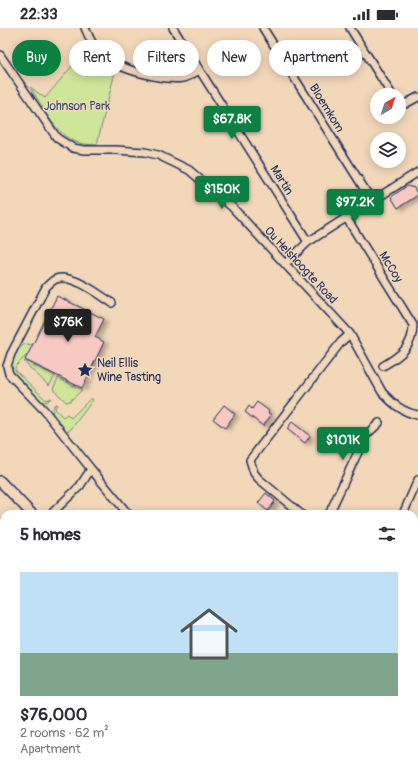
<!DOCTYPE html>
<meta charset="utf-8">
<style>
:root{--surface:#fff;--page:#f2f2f3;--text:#2b2b33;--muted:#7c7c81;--accent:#0b8043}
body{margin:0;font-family:Pangolin,sans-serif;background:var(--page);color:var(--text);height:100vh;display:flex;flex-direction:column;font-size:15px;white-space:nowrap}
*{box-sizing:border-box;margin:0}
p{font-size:13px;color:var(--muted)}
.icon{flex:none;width:22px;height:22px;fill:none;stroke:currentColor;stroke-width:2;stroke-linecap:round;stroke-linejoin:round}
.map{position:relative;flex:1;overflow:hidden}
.details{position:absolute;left:0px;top:482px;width:418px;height:268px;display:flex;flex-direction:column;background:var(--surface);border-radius:12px 12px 0 0;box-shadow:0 2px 10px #0003}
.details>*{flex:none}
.hud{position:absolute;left:12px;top:12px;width:394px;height:36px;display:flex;gap:8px}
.needle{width:26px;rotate:39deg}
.fabs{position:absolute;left:370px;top:60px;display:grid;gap:8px}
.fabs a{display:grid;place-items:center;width:36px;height:36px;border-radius:50%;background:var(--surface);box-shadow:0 2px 10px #0003;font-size:20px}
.price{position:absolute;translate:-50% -34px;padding:0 9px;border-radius:4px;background:var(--accent);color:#fff;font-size:13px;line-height:26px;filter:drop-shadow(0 1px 2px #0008)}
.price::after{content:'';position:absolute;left:50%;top:24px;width:12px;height:9px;margin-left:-6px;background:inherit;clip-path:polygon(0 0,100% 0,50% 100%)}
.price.on{background:#222;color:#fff}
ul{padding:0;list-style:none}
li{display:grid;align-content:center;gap:8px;height:212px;padding:0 20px}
li span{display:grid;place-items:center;height:124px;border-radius:0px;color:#555}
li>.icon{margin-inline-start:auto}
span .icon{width:72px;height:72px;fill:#fffc;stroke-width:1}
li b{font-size:17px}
h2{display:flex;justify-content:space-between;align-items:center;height:48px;padding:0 20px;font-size:17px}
.tag{padding:0 14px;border-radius:18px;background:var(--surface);box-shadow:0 2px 10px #0003;font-size:14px;line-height:36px}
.tag.on{background:var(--accent);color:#fff}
.status{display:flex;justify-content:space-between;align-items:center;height:28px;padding:0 20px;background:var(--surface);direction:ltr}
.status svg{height:11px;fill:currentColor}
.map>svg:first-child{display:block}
.green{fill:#cee59a;stroke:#748a7c}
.building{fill:#f8c8c2;stroke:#1b2f5e;filter:url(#shadow)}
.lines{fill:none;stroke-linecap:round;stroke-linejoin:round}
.street-casing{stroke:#1b2f5e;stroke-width:10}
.secondary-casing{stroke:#1b2f5e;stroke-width:12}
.street{stroke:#f2d7b9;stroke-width:7}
.secondary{stroke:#f2d7b9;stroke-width:9}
.labels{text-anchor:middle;stroke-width:3;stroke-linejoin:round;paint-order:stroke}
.park-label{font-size:12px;fill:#364a67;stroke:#f2d7b9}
.street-label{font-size:12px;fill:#1b2f5e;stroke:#f2d7b9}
.poi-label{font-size:12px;fill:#1b2f5e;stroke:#f2d7b9;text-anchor:start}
</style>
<div class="status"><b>22:33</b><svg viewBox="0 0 49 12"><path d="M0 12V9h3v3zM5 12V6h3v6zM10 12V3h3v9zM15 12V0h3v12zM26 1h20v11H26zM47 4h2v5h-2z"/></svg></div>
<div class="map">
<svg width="418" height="750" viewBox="0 0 418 750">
<defs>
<filter id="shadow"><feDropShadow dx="4" dy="2.5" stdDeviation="2" flood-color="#0004"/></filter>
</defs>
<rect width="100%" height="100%" fill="#f2d7b9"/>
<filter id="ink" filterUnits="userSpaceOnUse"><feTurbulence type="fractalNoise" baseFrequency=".025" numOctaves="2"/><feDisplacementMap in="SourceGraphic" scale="8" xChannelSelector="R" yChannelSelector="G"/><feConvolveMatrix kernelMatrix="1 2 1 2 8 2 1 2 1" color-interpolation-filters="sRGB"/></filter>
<g filter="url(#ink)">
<path class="green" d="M89,18L99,30L116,40L97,116C60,121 47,85 30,59L45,70Z
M27,316L33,317L29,325L15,339V342L46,372L51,370L47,374H42L12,345L9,337C14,329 16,318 27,316Z
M25,333L55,348L49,358L24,334Z
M58,350L82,362L70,373L66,374L53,361Z
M91,370L93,372L71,401L66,404L52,386L54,377L57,376L55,381L63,389L67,386L71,390Z
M0,489L4,493V746H252V750H0Z
M270,746H312L313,750H269Z"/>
<path class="building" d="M407,158L414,160L418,167L398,180L391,169Z
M57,268L104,291L95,309L104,314L82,360L25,332Z
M257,374L269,383L268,385L271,387L263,398L245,384L249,378L252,381Z
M224,377L235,386L225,400L213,391Z
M292,394L310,408L305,415L287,401Z
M266,465L275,473L268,483L258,475Z"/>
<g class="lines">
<defs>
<path id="street" d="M85,0C89,9 93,19 101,26C117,41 161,53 183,50C189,49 194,45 199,42
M173,0L308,214
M263,0L372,173
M350,0L392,67
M0,27L57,110L73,120L84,122H116L145,124L158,127L189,142L232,179L350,306L382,364C393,376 402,384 418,387
M399,75L405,76L418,69
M346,189L413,297C413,319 400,328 383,338
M285,236L308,214L418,144
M91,441L128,486
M51,486L80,458L91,441L44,382L9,346L7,338L11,326L46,259C49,256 53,252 56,251C71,245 99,266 112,275
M301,486L259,451L254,445L250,432L341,314L350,306
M329,486L366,407L379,395
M403,486L418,452
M414,520L418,517
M414,531L418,537
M414,642L418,648
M414,666L418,663
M260,746L261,750"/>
<path id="secondary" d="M0,453L32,486
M414,738L418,739"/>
</defs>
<use href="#street" class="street-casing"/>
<use href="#secondary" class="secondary-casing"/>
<use href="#street" class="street"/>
<use href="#secondary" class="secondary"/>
</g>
</g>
<defs>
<symbol id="sight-bare" viewBox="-9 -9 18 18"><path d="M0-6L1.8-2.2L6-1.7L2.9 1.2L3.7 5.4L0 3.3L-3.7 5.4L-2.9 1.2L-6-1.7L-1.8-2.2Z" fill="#1b2f5e" stroke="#f2d7b9" stroke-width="2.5" paint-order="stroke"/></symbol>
</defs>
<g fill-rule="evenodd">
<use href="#sight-bare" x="74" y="331" width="22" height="22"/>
</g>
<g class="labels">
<g class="park-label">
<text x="77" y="82">Johnson Park</text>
</g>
<g class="street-label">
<text transform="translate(327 80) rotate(58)" y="4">Bloemkom</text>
<text transform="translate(282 152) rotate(58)" y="4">Martin</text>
<text transform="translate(301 237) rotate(47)" y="4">Ou Helshoogte Road</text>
<text transform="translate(391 239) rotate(58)" y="4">McCoy</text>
</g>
<g class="poi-label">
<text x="97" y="339">Neil Ellis<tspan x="97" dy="14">Wine Tasting</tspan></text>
</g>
</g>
</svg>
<div class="fabs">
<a><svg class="needle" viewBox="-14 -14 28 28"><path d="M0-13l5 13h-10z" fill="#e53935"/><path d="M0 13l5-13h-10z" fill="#7c7c81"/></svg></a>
<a><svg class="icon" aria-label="layers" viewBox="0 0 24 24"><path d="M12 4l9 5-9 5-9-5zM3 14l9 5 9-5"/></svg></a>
</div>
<b class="price" style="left:232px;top:112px">$67.8K</b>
<b class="price" style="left:222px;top:182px">$150K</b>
<b class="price" style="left:355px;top:195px">$97.2K</b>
<b class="price on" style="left:68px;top:315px">$76K</b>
<b class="price" style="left:343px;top:433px">$101K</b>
<div class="hud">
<a class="tag on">Buy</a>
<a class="tag">Rent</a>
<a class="tag">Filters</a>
<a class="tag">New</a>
<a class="tag">Apartment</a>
</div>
<section class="details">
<h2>5 homes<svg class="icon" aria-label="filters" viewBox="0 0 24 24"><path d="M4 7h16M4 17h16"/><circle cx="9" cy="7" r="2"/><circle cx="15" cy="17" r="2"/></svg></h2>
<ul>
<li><span style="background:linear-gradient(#bfe0f5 65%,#7fa58c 0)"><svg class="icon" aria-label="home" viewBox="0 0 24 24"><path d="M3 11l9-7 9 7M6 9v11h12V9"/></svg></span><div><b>$76,000</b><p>2 rooms · 62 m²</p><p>Apartment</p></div></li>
</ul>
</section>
</div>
